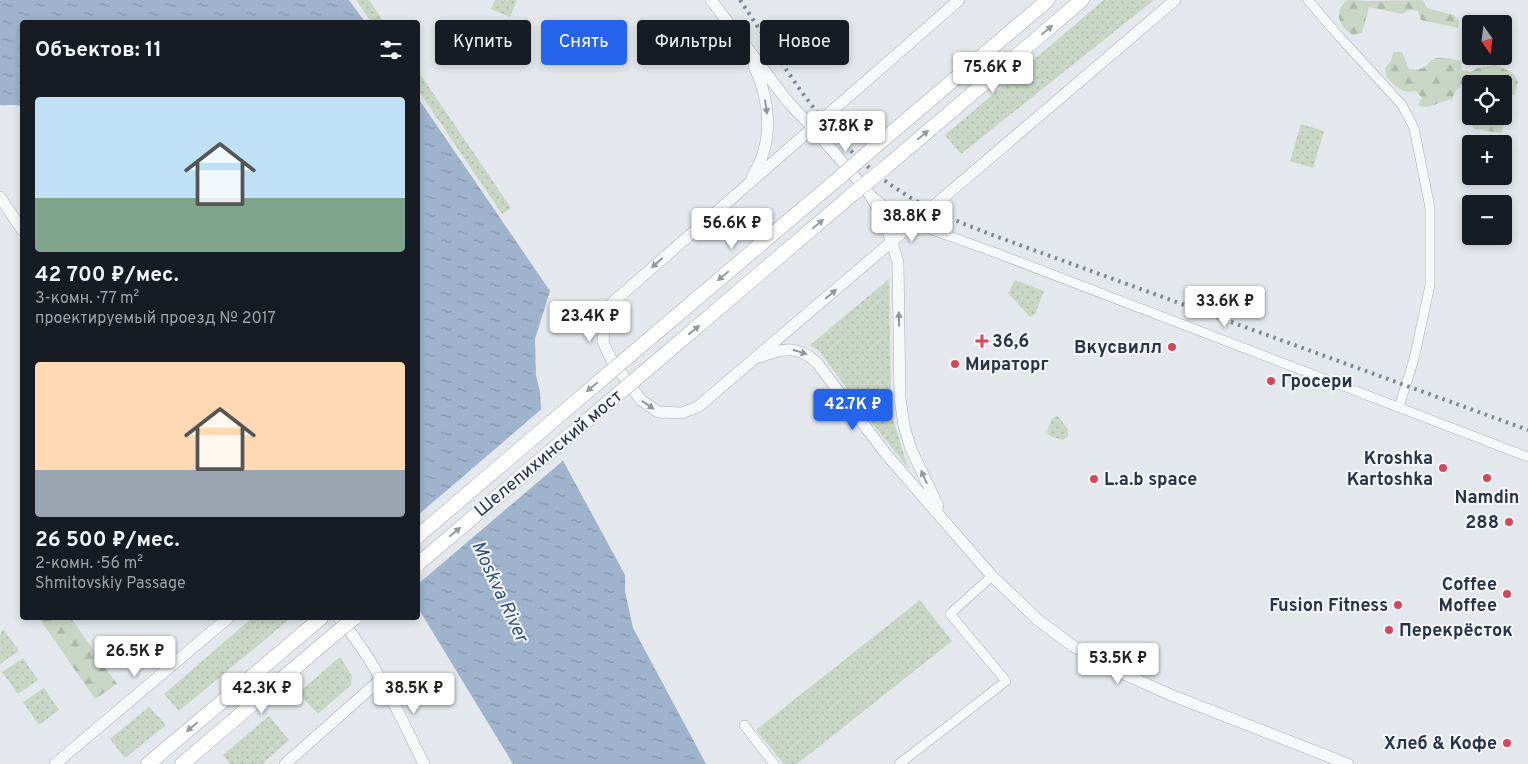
<!DOCTYPE html>
<html lang="ru">
<meta charset="utf-8">
<style>
:root{--surface:#171b24;--page:#20242c;--text:#f1f3f6;--muted:#9ea1a6;--accent:#2563eb}
body{margin:0;font-family:Overpass,sans-serif;background:var(--page);color:var(--text);height:100vh;display:flex;flex-direction:column;font-size:19px;white-space:nowrap}
*{box-sizing:border-box;margin:0}
p{font-size:16px;color:var(--muted)}
.icon{flex:none;width:28px;height:28px;fill:none;stroke:currentColor;stroke-width:2;stroke-linecap:round;stroke-linejoin:round}
.map{position:relative;flex:1;overflow:hidden}
.details{position:absolute;left:20px;top:20px;width:400px;height:600px;display:flex;flex-direction:column;background:var(--surface);border-radius:5px;box-shadow:0 2px 8px #0003}
.details>*{flex:none}
.hud{position:absolute;left:435px;top:20px;width:475px;height:45px;display:flex;gap:10px}
.needle{width:32px;rotate:166deg}
.tools{position:absolute;left:1462px;top:15px;display:grid;gap:10px}
.tools a{display:grid;place-items:center;width:50px;height:50px;border-radius:5px;background:var(--surface);box-shadow:0 2px 8px #0003;font-size:25px}
.price{position:absolute;translate:-50% -42px;padding:0 11px;border-radius:5px;background:#fff;color:#222;font-size:16px;line-height:32px;filter:drop-shadow(0 1px 2px #0008)}
.price::after{content:'';position:absolute;left:50%;top:30px;width:15px;height:11px;margin-left:-8px;background:inherit;clip-path:polygon(0 0,100% 0,50% 100%)}
.price.current{background:var(--accent);color:#fff}
ul{padding:0;list-style:none}
li{display:grid;align-content:center;gap:10px;height:265px;padding:0 15px}
li span{display:grid;place-items:center;height:155px;border-radius:5px;color:#555}
li>.icon{margin-inline-start:auto}
span .icon{width:90px;height:90px;fill:#fffc;stroke-width:1}
li b{font-size:21px}
h2{display:flex;justify-content:space-between;align-items:center;height:60px;padding:0 15px;font-size:21px}
.tag{padding:0 18px;border-radius:5px;background:var(--surface);box-shadow:0 2px 8px #0003;font-size:18px;line-height:45px}
.tag.current{background:var(--accent);color:#fff}
.map>svg:first-child{display:block}
.grass{fill:url(#grass-dots)}
.forest{fill:url(#forest-firs)}
.water{fill:url(#water-ripples)}
.pier{fill:#e4e7ec}
.lines{fill:none;stroke-linecap:round;stroke-linejoin:round}
.minor-casing{stroke:#a9aeb7;stroke-width:10}
.tertiary-casing{stroke:#a9aeb7;stroke-width:12}
.secondary-casing{stroke:#a9aeb7;stroke-width:15}
.minor{stroke:#f7f8fa;stroke-width:9}
.tertiary{stroke:#f7f8fa;stroke-width:11}
.secondary{stroke:#fff;stroke-width:14}
.rail{stroke:#7d8696;stroke-width:4;stroke-dasharray:2.5 5;stroke-linecap:butt}
.secondary-bridge-casing{stroke:#a9aeb7;stroke-width:15;stroke-linecap:butt}
.secondary-bridge{stroke:#fff;stroke-width:14}
.oneway{fill:#959aa2}
.oneway2{fill:#9196a0}
.poi-dot{fill:#d1495b;stroke:#f4f6f9;stroke-width:2}
.labels{text-anchor:middle;stroke-width:4;stroke-linejoin:round;paint-order:stroke}
.poi-label{font-size:18px;font-weight:bold;fill:#2b3445;stroke:#f4f6f9;text-anchor:end}
.street-label{font-size:18px;fill:#2b3445;stroke:#f4f6f9}
.water-label{font-size:19px;font-style:italic;fill:#34527a;stroke:#f4f6f9}
</style>
<div class="map">
<svg width="1528" height="764" viewBox="0 0 1528 764">
<defs>
<pattern id="grass-dots" width="8" height="8" patternUnits="userSpaceOnUse" patternTransform="scale(1.25)"><rect width="8" height="8" fill="#c9d6c5"/><path d="M2 2h.1M6 6h.1" fill="none" stroke="#adb8ab" stroke-width="1.8" stroke-linecap="round"/></pattern>
<pattern id="forest-firs" width="22" height="20" patternUnits="userSpaceOnUse" patternTransform="scale(1.25)"><rect width="22" height="20" fill="#c9d6c5"/><path d="M5 1l3.5 6h-7zM16 11l3.5 6h-7z" fill="#adb8ab"/></pattern>
<pattern id="water-ripples" width="26" height="14" patternUnits="userSpaceOnUse" patternTransform="scale(1.25)"><rect width="26" height="14" fill="#9fb4cc"/><path d="M2 4q2-2 4 0t4 0M15 11q2-2 4 0t4 0" fill="none" stroke="#8293a7"/></pattern>
</defs>
<rect width="100%" height="100%" fill="#e4e7ec"/>
<path class="grass" d="M356,0H369L384,22H371Z
M495,0H517L510,17L491,9Z
M1104,0H1154L961,154L945,135Z
M418,71L511,208L502,214L418,90Z
M1301,124L1324,131L1313,168L1290,161Z
M889,279L891,392L894,422L908,468L873,424L820,352L810,345Z
M1015,280L1044,291L1035,314L1030,317L1008,293Z
M1056,416L1059,417L1068,430V436L1063,440L1050,436L1047,432L1052,418Z
M920,600L952,641L797,764H784L756,730Z
M252,618H291L179,711L164,694Z
M3,629L19,651L0,664V636Z
M340,657L352,676L351,685L318,714L298,693Z
M23,658L38,680L18,694L2,672Z
M44,688L59,710L39,725L23,702Z
M149,707L166,725L125,758L110,739Z
M269,716L289,740L262,764H230L223,755Z"/>
<path class="forest" d="M1347,0L1368,1L1423,0L1427,8L1454,15L1459,21L1458,28L1421,20L1418,11L1410,10L1402,14L1369,7L1362,33L1353,35C1339,26 1333,13 1347,0Z
M1393,52H1402L1409,69C1430,71 1425,61 1437,58C1445,56 1454,60 1461,61L1462,70L1470,72L1478,68L1496,65L1513,73L1518,82L1515,94L1507,98L1504,104V84H1471V86L1463,84L1456,91L1452,99C1439,101 1433,109 1418,106L1422,98L1416,91C1400,94 1397,87 1386,77L1385,68L1391,61Z
M1471,98V116H1503L1504,125L1501,133L1474,129C1471,120 1467,107 1471,98Z
M39,618H71L117,684L95,699Z"/>
<path class="water" d="M0,0H349L365,22H22V106C15,104 8,106 0,105Z
M418,98L550,291L535,339L536,375L540,392L542,422L625,575V591L633,628L706,764H513L418,608Z"/>
<path class="pier" d="M544,407L545,421L565,459L418,584V515Z"/>
<g class="lines">
<defs>
<path id="minor" d="M1308,0L1337,34L1402,105L1414,128L1430,208V285L1414,359L1399,407
M872,196L884,205L913,223L999,254L1528,457
M744,725L774,764
M899,764L1006,681L950,614L992,576"/>
<path id="tertiary" d="M711,0L788,102L813,128L868,192L879,210L892,242L898,263L900,398L904,426L911,449L938,506
M959,0L612,303L606,312L603,342L612,361L641,400L658,412L682,413L699,406L1175,0
M752,177C774,143 771,102 754,66
M0,197L22,230
M760,357C783,348 799,345 817,363L886,454L992,576L1038,620L1073,646L1117,671L1171,695L1348,764
M339,618C376,661 399,714 424,764
M55,764L228,618
M285,764L381,679"/>
<path id="secondary" d="M871,150L1048,0
M886,167L1082,0
M642,345L840,177
M657,361L854,193
M148,764L321,618
M182,764L323,644"/>
</defs>
<use href="#minor" class="minor-casing"/>
<use href="#tertiary" class="tertiary-casing"/>
<use href="#secondary" class="secondary-casing"/>
<use href="#minor" class="minor"/>
<use href="#tertiary" class="tertiary"/>
<use href="#secondary" class="secondary"/>
<path class="rail" d="M740,0C784,65 823,135 887,182C919,206 958,222 995,236L1528,430"/>
<defs>
<path id="secondary-bridge" d="M840,177L871,150
M854,193L886,167
M418,536L642,345
M418,564L657,361
M323,644L354,618"/>
</defs>
<use href="#secondary-bridge" class="secondary-bridge-casing"/>
<use href="#secondary-bridge" class="secondary-bridge"/>
</g>
<defs><path id="oneway-solid" d="M-6-.8H1V-3.2L6.5 0L1 3.2V.8H-6Z" transform="scale(1.25)"/></defs>
<g class="oneway">
<use href="#oneway-solid" transform="translate(1047 30) rotate(-40)"/>
<use href="#oneway-solid" transform="translate(923 135) rotate(-40)"/>
<use href="#oneway-solid" transform="translate(818 224) rotate(-40)"/>
<use href="#oneway-solid" transform="translate(723 276) rotate(140)"/>
<use href="#oneway-solid" transform="translate(694 330) rotate(-40)"/>
<use href="#oneway-solid" transform="translate(592 387) rotate(140)"/>
<use href="#oneway-solid" transform="translate(455 532) rotate(-40)"/>
<use href="#oneway-solid" transform="translate(192 727) rotate(140)"/>
</g>
<g class="oneway2">
<use href="#oneway-solid" transform="translate(766 107) rotate(82)"/>
<use href="#oneway-solid" transform="translate(657 263) rotate(139)"/>
<use href="#oneway-solid" transform="translate(831 294) rotate(-40)"/>
<use href="#oneway-solid" transform="translate(899 319) rotate(-91)"/>
<use href="#oneway-solid" transform="translate(800 352) rotate(18)"/>
<use href="#oneway-solid" transform="translate(648 405) rotate(34)"/>
<use href="#oneway-solid" transform="translate(924 477) rotate(-114)"/>
</g>
<g class="poi-dot">
<path d="M979.5 333.5h5v5h5v5h-5v5h-5v-5h-5v-5h5z"/>
<circle cx="1172" cy="347" r="5"/>
<circle cx="955" cy="364" r="5"/>
<circle cx="1271" cy="381" r="5"/>
<circle cx="1443" cy="468" r="5"/>
<circle cx="1487" cy="478" r="5"/>
<circle cx="1094" cy="479" r="5"/>
<circle cx="1509" cy="522" r="5"/>
<circle cx="1507" cy="594" r="5"/>
<circle cx="1398" cy="605" r="5"/>
<circle cx="1389" cy="630" r="5"/>
<circle cx="1507" cy="743" r="5"/>
</g>
<g class="labels">
<g class="poi-label">
<text x="992" y="347" text-anchor="start">36,6</text>
<text x="1162" y="353">Вкусвилл</text>
<text x="965" y="370" text-anchor="start">Мираторг</text>
<text x="1281" y="387" text-anchor="start">Гросери</text>
<text x="1433" y="464">Kroshka<tspan x="1433" dy="21">Kartoshka</tspan></text>
<text x="1104" y="485" text-anchor="start">L.a.b space</text>
<text x="1487" y="503" text-anchor="middle">Namdin</text>
<text x="1499" y="528">288</text>
<text x="1497" y="590">Coffee<tspan x="1497" dy="21">Moffee</tspan></text>
<text x="1388" y="611">Fusion Fitness</text>
<text x="1399" y="636" text-anchor="start">Перекрёсток</text>
<text x="1497" y="749">Хлеб &amp; Кофе</text>
</g>
<g class="street-label">
<text transform="translate(548 453) rotate(-40)" y="6">Шелепихинский мост</text>
</g>
<g class="water-label">
<text transform="translate(501 591) rotate(65)" y="7">Moskva River</text>
</g>
</g>
</svg>
<div class="tools">
<a><svg class="needle" viewBox="-14 -14 28 28"><path d="M0-13l5 13h-10z" fill="#e53935"/><path d="M0 13l5-13h-10z" fill="#9ea1a6"/></svg></a>
<a><svg class="icon" aria-label="locate" viewBox="0 0 24 24"><circle cx="12" cy="12" r="6"/><path d="M12 2v4M12 18v4M2 12h4M18 12h4"/></svg></a>
<a>+</a>
<a>−</a>
</div>
<b class="price" style="left:993px;top:94px">75.6K ₽</b>
<b class="price" style="left:846px;top:153px">37.8K ₽</b>
<b class="price" style="left:912px;top:243px">38.8K ₽</b>
<b class="price" style="left:732px;top:250px">56.6K ₽</b>
<b class="price" style="left:1225px;top:328px">33.6K ₽</b>
<b class="price" style="left:590px;top:343px">23.4K ₽</b>
<b class="price current" style="left:853px;top:431px">42.7K ₽</b>
<b class="price" style="left:135px;top:678px">26.5K ₽</b>
<b class="price" style="left:1118px;top:685px">53.5K ₽</b>
<b class="price" style="left:262px;top:715px">42.3K ₽</b>
<b class="price" style="left:414px;top:715px">38.5K ₽</b>
<div class="hud">
<a class="tag">Купить</a>
<a class="tag current">Снять</a>
<a class="tag">Фильтры</a>
<a class="tag">Новое</a>
</div>
<section class="details">
<h2>Объектов: 11<svg class="icon" aria-label="filters" viewBox="0 0 24 24"><path d="M4 7h16M4 17h16"/><circle cx="9" cy="7" r="2"/><circle cx="15" cy="17" r="2"/></svg></h2>
<ul>
<li><span style="background:linear-gradient(#bfe0f5 65%,#7fa58c 0)"><svg class="icon" aria-label="home" viewBox="0 0 24 24"><path d="M3 11l9-7 9 7M6 9v11h12V9"/></svg></span><div><b>42 700 ₽/мес.</b><p>3-комн. · 77 m²</p><p>проектируемый проезд № 2017</p></div></li>
<li><span style="background:linear-gradient(#ffd9b3 70%,#9aa5b1 0)"><svg class="icon" aria-label="home" viewBox="0 0 24 24"><path d="M3 11l9-7 9 7M6 9v11h12V9"/></svg></span><div><b>26 500 ₽/мес.</b><p>2-комн. · 56 m²</p><p>Shmitovskiy Passage</p></div></li>
</ul>
</section>
</div>
